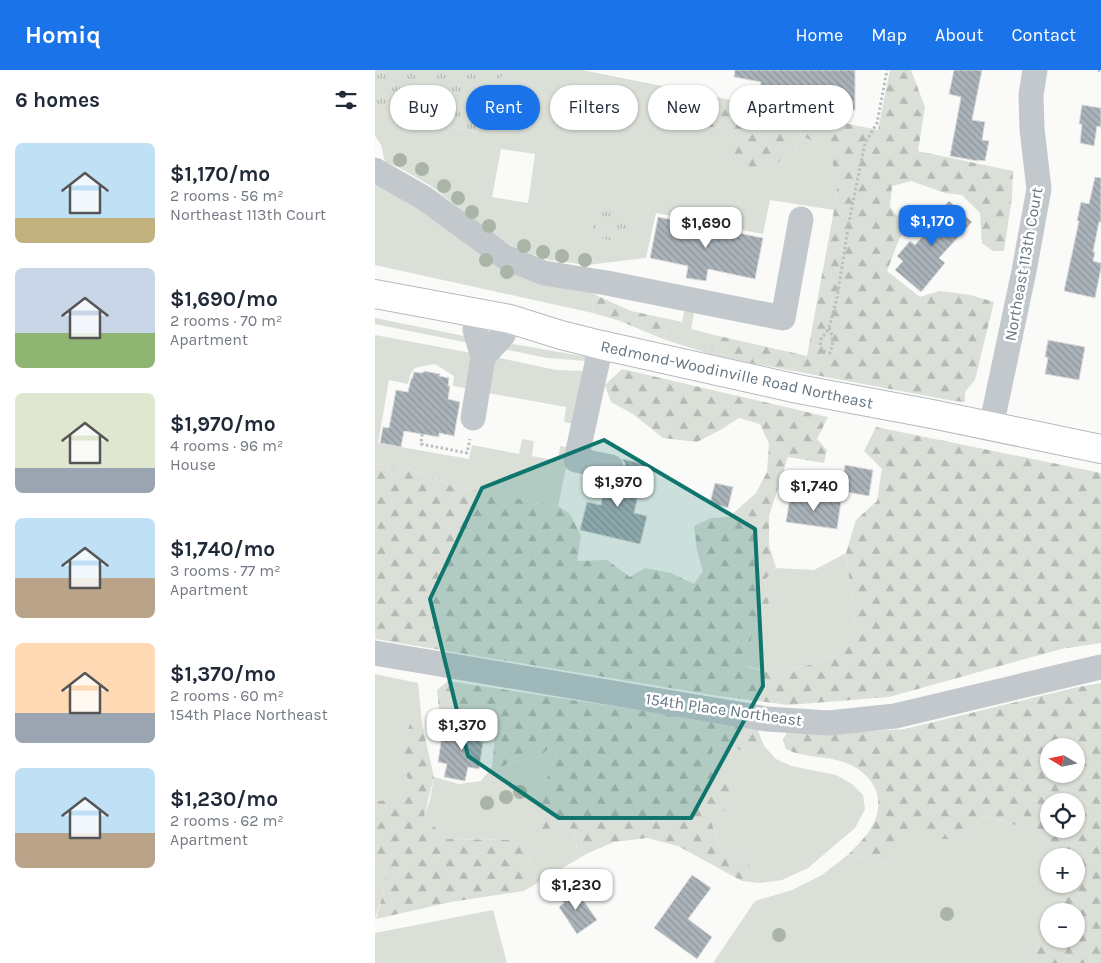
<!DOCTYPE html>
<meta charset="utf-8">
<style>
:root{--surface:#fff;--page:#f6f6f7;--text:#1f2937;--muted:#747a83;--accent:#1a73e8}
body{margin:0;font-family:Karla,sans-serif;background:var(--page);color:var(--text);height:100vh;display:flex;flex-direction:column;font-size:19px;white-space:nowrap}
*{box-sizing:border-box;margin:0}
p{font-size:16px;color:var(--muted)}
.icon{flex:none;width:28px;height:28px;fill:none;stroke:currentColor;stroke-width:2;stroke-linecap:round;stroke-linejoin:round}
.map{position:relative;flex:1;overflow:hidden}
.side{display:flex;flex-direction:column;background:var(--surface);width:375px}
.side>*{flex:none}
.guide{position:absolute;left:15px;top:15px;width:475px;height:45px;display:flex;gap:10px}
.needle{width:32px;rotate:280deg}
.tools{position:absolute;left:665px;top:668px;display:grid;gap:10px}
.tools a{display:grid;place-items:center;width:45px;height:45px;border-radius:50%;background:var(--surface);box-shadow:0 1px 4px #0004;font-size:25px}
.price{position:absolute;translate:-50% -42px;padding:0 11px;border-radius:10px;background:#fff;color:#222;font-size:16px;line-height:32px;filter:drop-shadow(0 1px 2px #0008)}
.price::after{content:'';position:absolute;left:50%;top:30px;width:15px;height:11px;margin-left:-8px;background:inherit;clip-path:polygon(0 0,100% 0,50% 100%)}
.price.on{background:var(--accent);color:#fff}
ul{padding:0;list-style:none}
li{display:flex;align-items:center;gap:15px;height:125px;padding:0 15px}
li span{display:grid;place-items:center;flex:none;width:140px;height:100px;border-radius:8px;color:#555}
li>.icon{margin-inline-start:auto}
span .icon{width:60px;height:60px;fill:#fffc;stroke-width:1}
li b{font-size:21px}
h2{display:flex;justify-content:space-between;align-items:center;height:60px;padding:0 15px;font-size:21px}
.pill{padding:0 18px;border-radius:22px;background:var(--surface);box-shadow:0 1px 4px #0004;font-size:18px;line-height:45px}
.pill.on{background:var(--accent);color:#fff}
header{display:flex;align-items:center;gap:30px;box-sizing:border-box;height:70px;padding:0 25px;background:var(--accent);color:#fff}
header strong{font-size:24px}
nav{display:flex;gap:28px;margin-inline-start:auto;font-size:18px}
main{display:flex;flex:1;min-height:0}
.map>svg:first-child{display:block}
.grass{fill:#dadfd7;fill-rule:evenodd}
.forest{fill:url(#forest-firs);fill-rule:evenodd}
.park{fill:url(#park-tufts)}
.building{fill:url(#building-back-hatch);stroke:#dcdcda}
.lines{fill:none;stroke-linecap:round;stroke-linejoin:round}
.major-casing{stroke:#b5babe;stroke-width:30}
.path{stroke:#bbbfc2;stroke-width:3;stroke-dasharray:2.5 2.5;stroke-linecap:butt}
.minor{stroke:#c3c8cc;stroke-width:25}
.major{stroke:#fff;stroke-width:28}
.tree{fill:#aab4a7}
.marked{fill:#0f766e;fill-opacity:0.2;stroke:#0f766e;stroke-width:4;stroke-linejoin:round}
.labels{text-anchor:middle;stroke-width:5;stroke-linejoin:round;paint-order:stroke}
.street-label{font-size:16px;fill:#657683;stroke:#fff}
</style>
<header>
<strong>Homiq</strong>
<nav><a>Home</a><a>Map</a><a>About</a><a>Contact</a></nav>
</header>
<main>
<section class="side">
<h2>6 homes<svg class="icon" aria-label="filters" viewBox="0 0 24 24"><path d="M4 7h16M4 17h16"/><circle cx="9" cy="7" r="2"/><circle cx="15" cy="17" r="2"/></svg></h2>
<ul>
<li><span style="background:linear-gradient(#bfe0f5 75%,#c2b280 0)"><svg class="icon" aria-label="home" viewBox="0 0 24 24"><path d="M3 11l9-7 9 7M6 9v11h12V9"/></svg></span><div><b>$1,170/mo</b><p>2 rooms · 56 m²</p><p>Northeast 113th Court</p></div></li>
<li><span style="background:linear-gradient(#c9d6e8 65%,#8fb573 0)"><svg class="icon" aria-label="home" viewBox="0 0 24 24"><path d="M3 11l9-7 9 7M6 9v11h12V9"/></svg></span><div><b>$1,690/mo</b><p>2 rooms · 70 m²</p><p>Apartment</p></div></li>
<li><span style="background:linear-gradient(#dfe7d0 75%,#9aa5b1 0)"><svg class="icon" aria-label="home" viewBox="0 0 24 24"><path d="M3 11l9-7 9 7M6 9v11h12V9"/></svg></span><div><b>$1,970/mo</b><p>4 rooms · 96 m²</p><p>House</p></div></li>
<li><span style="background:linear-gradient(#bfe0f5 60%,#b9a48a 0)"><svg class="icon" aria-label="home" viewBox="0 0 24 24"><path d="M3 11l9-7 9 7M6 9v11h12V9"/></svg></span><div><b>$1,740/mo</b><p>3 rooms · 77 m²</p><p>Apartment</p></div></li>
<li><span style="background:linear-gradient(#ffd9b3 70%,#9aa5b1 0)"><svg class="icon" aria-label="home" viewBox="0 0 24 24"><path d="M3 11l9-7 9 7M6 9v11h12V9"/></svg></span><div><b>$1,370/mo</b><p>2 rooms · 60 m²</p><p>154th Place Northeast</p></div></li>
<li><span style="background:linear-gradient(#bfe0f5 65%,#b9a48a 0)"><svg class="icon" aria-label="home" viewBox="0 0 24 24"><path d="M3 11l9-7 9 7M6 9v11h12V9"/></svg></span><div><b>$1,230/mo</b><p>2 rooms · 62 m²</p><p>Apartment</p></div></li>
</ul>
</section>
<div class="map">
<svg width="726" height="893" viewBox="0 0 726 893">
<defs>
<pattern id="forest-firs" width="22" height="20" patternUnits="userSpaceOnUse" patternTransform="scale(1.25)"><rect width="22" height="20" fill="#dadfd7"/><path d="M5 1l3.5 6h-7zM16 11l3.5 6h-7z" fill="#b4b9b4"/></pattern>
<pattern id="park-tufts" width="24" height="20" patternUnits="userSpaceOnUse" patternTransform="scale(1.25)"><rect width="24" height="20" fill="#dadfd7"/><path d="M3 7l-1-3M5 7V3M7 7l1-3M15 17l-1-3M17 17v-4M19 17l1-3" fill="none" stroke="#b4b9b4"/></pattern>
<pattern id="building-back-hatch" width="6" height="6" patternUnits="userSpaceOnUse" patternTransform="scale(1.25)"><rect width="6" height="6" fill="#aab3b9"/><path d="M-1 5l2 2M0 0l6 6M5-1l2 2" fill="none" stroke="#8e969c"/></pattern>
</defs>
<rect width="100%" height="100%" fill="#fafaf8"/>
<path class="grass" d="M128,0H207L297,18L304,36L318,56L352,58L360,68L402,94L429,67L453,78L463,109L459,140L395,130L388,164L281,143L271,188L212,195L174,190L142,179L109,158L56,116L23,97L10,92L6,75L0,66V41L114,65ZM126,79L160,84L153,133L117,127Z
M0,111L225,227L217,231L218,243L0,195Z
M310,237L320,239L316,259L335,264V276L344,287L288,269L291,259L307,252Z
M0,248L94,267L99,274L0,254Z
M0,265L102,284L96,319L78,316L79,306L60,294L40,298L35,305L33,314L14,310L3,373L94,389L97,375L144,384L147,369L159,371L157,386L183,391L185,376L195,378L183,436L81,417L28,397L0,394Z
M138,274L213,287L212,291L172,288L128,279Z
M125,288L181,300L210,301L199,354L189,352L191,337L113,323L119,291Z
M471,483L480,552L470,581L438,594L400,603L372,596L377,564L394,533L389,511L401,498L439,500Z
M0,604L43,613L47,654H35L23,683L34,712L23,728L4,731L0,730Z
M339,674L370,681L389,676L401,689L416,696L461,705L477,714L488,725L490,739L480,758L433,798L407,810L385,813L372,791L344,776L336,751L360,733L335,693Z
M174,678L181,683L168,720L183,752L199,760L202,779L213,783L149,821L156,779L136,770L71,769L49,746L55,730L59,707L84,714L106,711L117,697L126,698L136,691L162,689Z
M610,746L654,759L686,780L687,786H674V814H692L694,824L682,841H674V854L663,870L659,893H338L380,831L417,820L447,805L474,784L511,794L539,759L587,770Z
M0,786L11,791L8,823L0,849Z
M118,840L132,893H0V863Z"/>
<path class="forest" d="M515,0H536L550,37L543,81L638,101L637,127L629,181H618L607,173L605,143L587,125L570,123L536,111L517,116L515,137L531,157L523,172L512,201L545,227L564,221L596,225L619,232L600,310L590,322V332L579,331L344,287L335,276V264L432,286L459,140L463,109L452,78L429,67L402,94L370,101L353,76L360,68L352,58L318,56L304,36L297,18L503,60Z
M225,227L256,241L307,252L291,259L288,269L245,251L218,243L217,231Z
M247,299L453,347L442,369L452,380L449,393L413,387L394,446V475L401,498L389,511L394,533L377,564L372,597L400,603L438,594L470,581L480,552L471,483L481,450L502,431L507,399L489,381L501,357L726,403V573L686,579L514,627L413,635L337,625L0,569V394L28,397L81,417L183,436L195,444L206,466L202,491L232,490L255,507L270,498L296,503L319,514L328,501L322,481L319,456L336,448L354,447L381,423L392,402L394,374L385,354L364,348L347,359L322,372L288,368L258,344L236,332L230,315Z
M73,611L382,658L389,676L370,681L339,674L335,693L359,710L360,733L336,751L344,776L372,791L385,813L367,811L303,776L272,768L239,772L213,783L202,779L199,760L183,752L169,762L160,754L168,720L181,683L174,678L162,689L136,691L126,698L117,697L120,665L112,651L64,639L62,620Z
M726,613V893H659L663,870L674,854V869H701V841H682L694,824L692,814H701V786H687L686,780L654,759L610,746L587,770L551,768L539,760L511,794L474,784C481,776 491,767 496,758C513,730 499,704 471,693C452,685 431,689 411,679L408,670L412,662L464,663L530,659L703,617ZM674,676H701V704H674ZM674,731H701V759H674Z
M35,654H47L59,707L49,746L71,769L136,770L156,779L149,821L76,832L1,849L8,823L11,791L0,786V730L4,731L23,728L34,712L23,683Z"/>
<path class="park" d="M0,0H128L114,65L0,41Z
M222,139L261,148L255,176L215,165Z"/>
<path class="building" d="M360,0H480V40L437,39V32L403,24L402,30L383,26L386,12L359,7Z
M579,0H607L597,50L610,52L607,70L614,71L610,91L603,90V91L575,86L586,27L574,24Z
M707,35L726,38V57L722,56L719,76L705,73L707,54H704Z
M720,107L726,108V152H724L718,182H720L718,191L726,193V198L720,228L689,221L704,151H702L706,132L714,134Z
M574,131L597,152L564,188L570,193L546,222L520,200L528,191L522,186L535,171L540,175L558,154L555,152Z
M283,147L388,168L380,209L333,199L331,211L311,208L313,196L275,188Z
M673,270L710,277L704,310L670,304L673,288L670,287Z
M49,301L65,304L64,306L74,308L73,316H75L73,329L85,332L79,366L64,363V367L29,361L26,377L5,373L8,357L14,358L21,320L33,322L36,309H37L39,302L48,303Z
M247,389L270,394L259,443L272,446L265,474L205,460L212,432L226,435L230,414L236,415L237,411L246,407L250,400V393Z
M470,395L498,400L494,426L466,421Z
M340,413L358,417L353,438L335,433Z
M415,426L443,430V427L466,431L462,459L411,452Z
M86,652L107,655L105,672H108L104,699L93,697L90,711L69,707L72,694L63,692L67,666L83,668Z
M317,805L336,818L313,849L337,867L322,889L279,858Z
M197,817L202,824L203,823L222,850L202,864L184,837L189,833L184,826Z"/>
<g class="lines">
<defs>
<path id="major" d="M0,224L135,249L186,265L226,275L423,319L557,344L726,379"/>
</defs>
<use href="#major" class="major-casing"/>
<path class="path" d="M723,0L726,1
M454,258C458,267 459,273 455,283L448,281L445,276L446,269L454,258L462,228L474,152L490,73L502,53L512,0
M47,364L46,374L92,383L95,369"/>
<path class="minor" d="M0,100L49,128L130,187L169,203L232,213L408,248L426,149
M226,275L201,390L236,397
M108,287L128,265L135,249
M98,348L108,287L100,260L102,242
M616,357L649,201L664,119L657,59L656,25L660,0
M0,583L392,649L454,653L520,646L726,597"/>
<use href="#major" class="major"/>
</g>
<g class="tree">
<circle cx="25" cy="90" r="7"/>
<circle cx="47" cy="99" r="7"/>
<circle cx="69" cy="116" r="7"/>
<circle cx="83" cy="128" r="7"/>
<circle cx="97" cy="142" r="7"/>
<circle cx="114" cy="156" r="7"/>
<circle cx="149" cy="176" r="7"/>
<circle cx="168" cy="182" r="7"/>
<circle cx="187" cy="186" r="7"/>
<circle cx="111" cy="190" r="7"/>
<circle cx="210" cy="190" r="7"/>
<circle cx="132" cy="202" r="7"/>
<circle cx="145" cy="722" r="7"/>
<circle cx="131" cy="727" r="7"/>
<circle cx="112" cy="733" r="7"/>
<circle cx="572" cy="844" r="7"/>
<circle cx="404" cy="865" r="7"/>
</g>
<path class="marked" d="M229,370L380,459L388,616L316,748H184L93,686L55,529L107,418Z"/>
<g class="labels">
<g class="street-label">
<text transform="translate(648 194) rotate(-80)" y="6">Northeast 113th Court</text>
<text transform="translate(362 304) rotate(12)" y="6">Redmond-Woodinville Road Northeast</text>
<text transform="translate(349 639) rotate(8)" y="6">154th Place Northeast</text>
</g>
</g>
</svg>
<div class="tools">
<a><svg class="needle" viewBox="-14 -14 28 28"><path d="M0-13l5 13h-10z" fill="#e53935"/><path d="M0 13l5-13h-10z" fill="#747a83"/></svg></a>
<a><svg class="icon" aria-label="locate" viewBox="0 0 24 24"><circle cx="12" cy="12" r="6"/><path d="M12 2v4M12 18v4M2 12h4M18 12h4"/></svg></a>
<a>+</a>
<a>−</a>
</div>
<b class="price on" style="left:557px;top:177px">$1,170</b>
<b class="price" style="left:331px;top:179px">$1,690</b>
<b class="price" style="left:243px;top:438px">$1,970</b>
<b class="price" style="left:439px;top:442px">$1,740</b>
<b class="price" style="left:87px;top:681px">$1,370</b>
<b class="price" style="left:201px;top:841px">$1,230</b>
<div class="guide">
<a class="pill">Buy</a>
<a class="pill on">Rent</a>
<a class="pill">Filters</a>
<a class="pill">New</a>
<a class="pill">Apartment</a>
</div>
</div>
</main>
